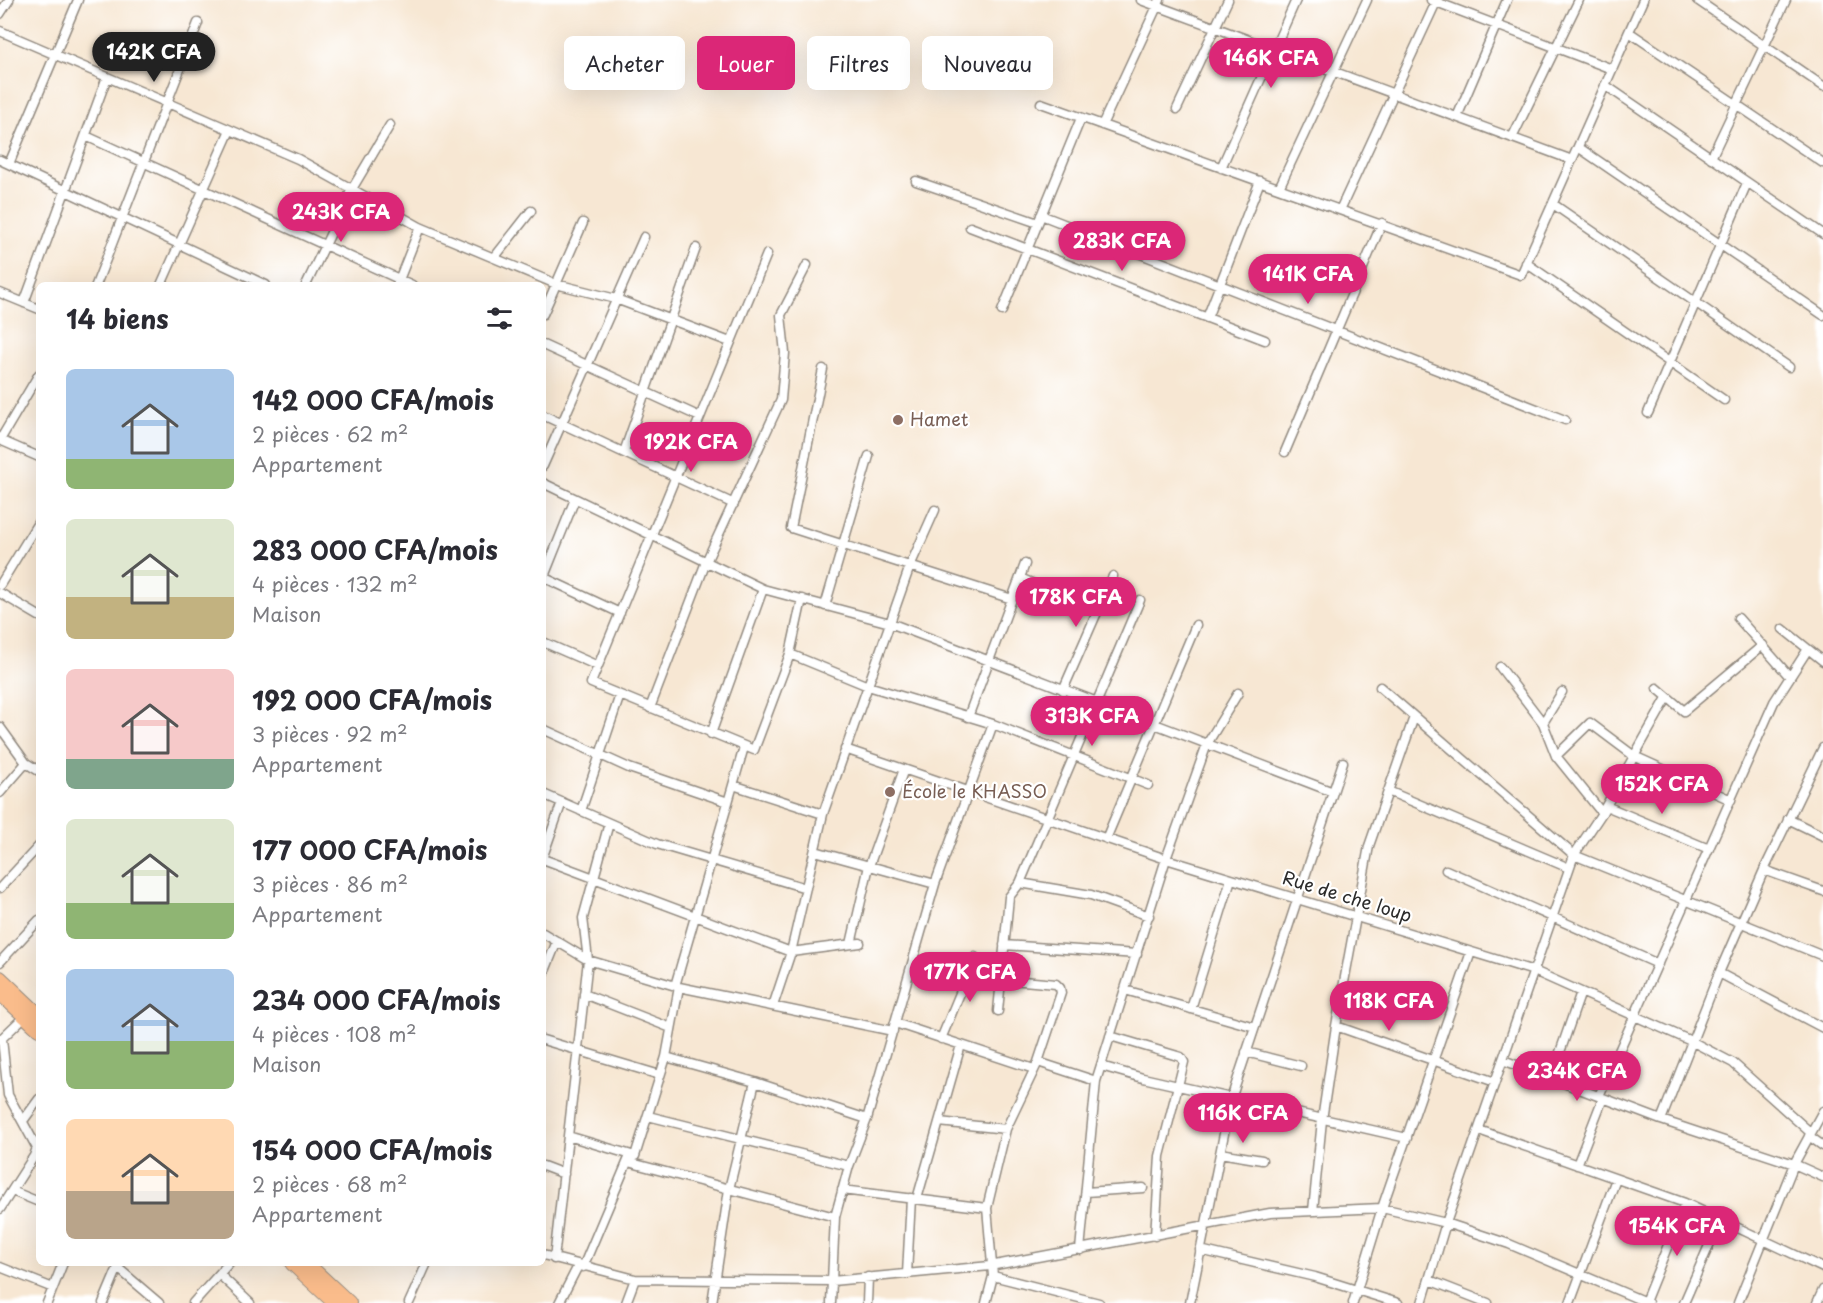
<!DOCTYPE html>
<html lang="fr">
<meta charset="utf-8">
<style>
:root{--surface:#fff;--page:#f2f2f3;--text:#2b2b33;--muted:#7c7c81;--accent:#db2777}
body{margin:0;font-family:"Playpen Sans",sans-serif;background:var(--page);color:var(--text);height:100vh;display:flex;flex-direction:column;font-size:22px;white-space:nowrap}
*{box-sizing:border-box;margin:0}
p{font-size:20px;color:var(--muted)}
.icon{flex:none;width:33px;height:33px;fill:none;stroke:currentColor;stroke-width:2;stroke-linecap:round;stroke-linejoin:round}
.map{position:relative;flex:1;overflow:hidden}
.drawer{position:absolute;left:36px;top:282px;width:510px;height:984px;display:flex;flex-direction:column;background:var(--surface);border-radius:9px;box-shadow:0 6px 24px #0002}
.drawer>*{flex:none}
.top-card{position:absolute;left:564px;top:36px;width:570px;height:54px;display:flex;gap:12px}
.price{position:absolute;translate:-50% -51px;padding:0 14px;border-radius:21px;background:var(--accent);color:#fff;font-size:20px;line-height:39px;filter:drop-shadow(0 2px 3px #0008)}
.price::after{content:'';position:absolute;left:50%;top:36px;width:18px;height:14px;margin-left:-9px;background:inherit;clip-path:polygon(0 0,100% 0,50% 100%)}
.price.on{background:#222;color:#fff}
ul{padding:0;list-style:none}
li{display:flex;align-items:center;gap:18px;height:150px;padding:0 30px}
li span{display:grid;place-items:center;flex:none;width:168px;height:120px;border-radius:9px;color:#555}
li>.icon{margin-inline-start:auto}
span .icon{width:72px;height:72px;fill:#fffc;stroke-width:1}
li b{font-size:26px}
h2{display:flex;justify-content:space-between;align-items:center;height:72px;padding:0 30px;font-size:26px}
.pill{padding:0 21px;border-radius:9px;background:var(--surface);box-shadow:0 6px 24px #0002;font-size:21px;line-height:54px}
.pill.on{background:var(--accent);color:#fff}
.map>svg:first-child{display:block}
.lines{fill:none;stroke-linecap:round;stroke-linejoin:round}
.minor-casing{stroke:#91897f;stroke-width:11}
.trunk-casing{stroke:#91897f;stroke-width:16}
.minor{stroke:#fff;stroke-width:8}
.trunk{stroke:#fabc8b;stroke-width:14}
.education-dot{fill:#8d6e63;stroke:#fff;stroke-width:2}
.labels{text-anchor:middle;stroke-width:4.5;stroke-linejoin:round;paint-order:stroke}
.education-label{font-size:18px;fill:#785e54;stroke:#fff;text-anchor:start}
.street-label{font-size:18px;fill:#2b2b2b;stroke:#fff}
</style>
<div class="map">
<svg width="1823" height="1303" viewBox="0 0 1823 1303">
<rect width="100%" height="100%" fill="#fff"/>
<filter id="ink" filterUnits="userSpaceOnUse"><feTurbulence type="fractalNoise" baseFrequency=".0167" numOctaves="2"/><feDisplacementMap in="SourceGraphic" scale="12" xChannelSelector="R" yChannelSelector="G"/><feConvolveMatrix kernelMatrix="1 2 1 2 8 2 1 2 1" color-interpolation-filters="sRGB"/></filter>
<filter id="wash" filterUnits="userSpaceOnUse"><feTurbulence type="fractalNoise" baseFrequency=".008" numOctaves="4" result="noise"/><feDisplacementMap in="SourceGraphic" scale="24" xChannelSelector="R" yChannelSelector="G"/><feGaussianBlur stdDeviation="1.35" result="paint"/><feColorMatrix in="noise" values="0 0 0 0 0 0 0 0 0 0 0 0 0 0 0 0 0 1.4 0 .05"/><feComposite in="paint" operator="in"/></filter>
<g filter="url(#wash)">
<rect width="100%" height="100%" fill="#f7e7d3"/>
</g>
<g filter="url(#ink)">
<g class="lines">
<defs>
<path id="minor" d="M1141,0L1572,160
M1431,0L1612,69
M1697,0L1823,86
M0,14L9,0
M0,31L298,159L420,227L556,284L616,299L730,342
M1629,32L1823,163
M1605,85L1823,234
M1041,103L1521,275L1643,0
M1177,109L1228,0
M1457,117L1507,0
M1102,125L1160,0
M86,136L412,285
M1512,138L1579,0
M1578,147L1823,315
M1711,158L1786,0
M0,160L266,285
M9,164L78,0
M1221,168L1296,0
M916,181L1038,223
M1279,188L1367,0
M1553,204L1789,367
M1340,210L1437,0
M1041,215L1565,420
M970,227L1265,340
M767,254L591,683L754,750L790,654L802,599
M494,258L531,211
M1526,263L1724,400
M96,285L198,23
M161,285L230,130
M306,285L352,189L390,125
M397,285L420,227
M0,293L39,309
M24,303L107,77
M1002,311L1081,118
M543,314L583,223
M1207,318L1260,181
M543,345L700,417
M823,369L791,528L1012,599
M1648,413L1747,183
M543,415L734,504
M0,440L39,374
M0,440L39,457
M624,452L696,248
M1285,452L1382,223
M543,466L644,237
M543,483L763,589L890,623L1333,792
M543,577L620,613
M1020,578L1098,611
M543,579L575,499
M0,585L39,521
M0,593L39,616
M825,606L869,456
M1738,618L1790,677
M1783,629L1823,661
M543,642L598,666
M790,654L868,686L993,724L1148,785
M1500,667L1543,723L1556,756L1602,813
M1380,687L1574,855L1823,956
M1657,688L1684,711L1763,645
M1063,690L1113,576
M650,708L706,562L781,400L785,353L781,315L807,265
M968,717L1025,564
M1543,723L1562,692
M0,727L26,763L39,771
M543,729L629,768L728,802
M711,734L763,589
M1823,748L1764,870L1719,973L1823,1028
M845,749L1166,859L1534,971L1691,1041L1733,1063L1811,1133
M1556,756L1590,723L1634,756L1731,800
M733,785L823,814
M1388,791L1569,868
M0,793L26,763
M543,794L657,844L806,888
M1606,806L1709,849
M581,811L620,695
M1788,819L1823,836
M1106,839L1196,625
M815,851L935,884
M543,856L562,802
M543,859L791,952L860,943
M1446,870L1658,964
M1764,870L1823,891
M1020,883L1091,895L1149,916
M0,888L39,846
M543,933L588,960L679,987L893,1031
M851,944L869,866L904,769
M1004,945L1137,954
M0,962L39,920
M543,976L557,941
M675,986L744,747
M1125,990L1255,1027
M584,994L671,1028
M773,1006L791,952L823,814L910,566L935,510
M1191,1009L1231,879
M998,1011L1009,897L1020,883L1140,600
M895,1023L1034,1069
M1336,1026L1495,1082
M1110,1036L1181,1057L1184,1062L1160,1156L1155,1236
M941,1039L975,957
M0,1040L25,1016
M543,1040L660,1075
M1246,1052L1301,1066
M666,1057L755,1082L867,1119
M1503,1060L1661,1120L1794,1164L1823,1177
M1038,1062L1096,1081
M1101,1066L1143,1078L1407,1138
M1551,1078L1581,992
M1599,1096L1774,702L1808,649
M648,1116L849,1166
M1661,1120L1719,973
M23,1121L39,1099
M939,1122L1006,1129
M1479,1130L1685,1203L1823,1268
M568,1136L635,1156L666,1057L679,987
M1809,1136L1823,1146
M1220,1153L1262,1160
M628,1162L835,1217
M1577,1165L1603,1098
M543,1166L564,1174
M842,1190L987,1208
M12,1191L39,1202
M1086,1192L1143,1188
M917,1199L961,1045
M0,1209L34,1156L37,1148L8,1095L2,1039
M1313,1211L1322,1120L1336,1026L1369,846L1414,717
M1080,1250L1096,1081L1166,859L1207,744L1238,693
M1200,1250L1315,1277L1398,1303
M543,1255L635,1279L832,1281L990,1266L1270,1213L1382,1208L1446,1223L1509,1244L1648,1303
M554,1259L588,960L583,918L609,823
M0,1267L53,1288
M583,1267L629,1158
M118,1268L159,1303
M219,1274L250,1303
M907,1274L911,1198
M993,1276L1099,1303
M1429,1280L1488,1303
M1645,1302L1685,1203
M47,1303L63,1263
M103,1303L119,1265
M193,1303L229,1263
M409,1303L427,1263
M559,1303L578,1266
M626,1303L635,1279
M712,1303L729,1189L755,1082
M831,1303L835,1217L849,1166L867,1119L935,884L993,724
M867,1303L868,1277
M986,1303L993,1276L987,1208L1006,1129L1038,1062L1061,993L1060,988L1056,984L1001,979
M1190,1303L1231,1099L1343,762
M1353,1303L1382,1208L1471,952
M1422,1303L1446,1223L1574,855L1602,813L1667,698
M1570,1303L1616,1179
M1684,1303L1720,1220
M1738,1303L1794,1164L1823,1111
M1817,1303L1823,1290"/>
<path id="trunk" d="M0,978L39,1015
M0,993L39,1029
M292,1263L335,1303
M306,1263L349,1303"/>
</defs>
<use href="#minor" class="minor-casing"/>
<use href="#trunk" class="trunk-casing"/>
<use href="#minor" class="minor"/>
<use href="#trunk" class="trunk"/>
</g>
</g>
<g class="education-dot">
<circle cx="898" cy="420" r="6"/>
<circle cx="890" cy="792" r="6"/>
</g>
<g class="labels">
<g class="education-label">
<text x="910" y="426">Hamet</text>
<text x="902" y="798">École le KHASSO</text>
</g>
<g class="street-label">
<text transform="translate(1347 897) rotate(17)" y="6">Rue de che loup</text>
</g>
</g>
</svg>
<b class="price on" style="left:154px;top:83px">142K CFA</b>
<b class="price" style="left:1271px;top:89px">146K CFA</b>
<b class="price" style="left:341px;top:243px">243K CFA</b>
<b class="price" style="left:1122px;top:272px">283K CFA</b>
<b class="price" style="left:1308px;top:305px">141K CFA</b>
<b class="price" style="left:691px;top:473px">192K CFA</b>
<b class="price" style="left:1076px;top:628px">178K CFA</b>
<b class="price" style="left:1092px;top:747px">313K CFA</b>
<b class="price" style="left:1662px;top:815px">152K CFA</b>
<b class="price" style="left:970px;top:1003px">177K CFA</b>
<b class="price" style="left:1389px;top:1032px">118K CFA</b>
<b class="price" style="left:1577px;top:1102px">234K CFA</b>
<b class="price" style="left:1243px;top:1144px">116K CFA</b>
<b class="price" style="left:1677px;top:1257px">154K CFA</b>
<div class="top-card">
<a class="pill">Acheter</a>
<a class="pill on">Louer</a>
<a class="pill">Filtres</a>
<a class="pill">Nouveau</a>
</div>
<section class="drawer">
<h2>14 biens<svg class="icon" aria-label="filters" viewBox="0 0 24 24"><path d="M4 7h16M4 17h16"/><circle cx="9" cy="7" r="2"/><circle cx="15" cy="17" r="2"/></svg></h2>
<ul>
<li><span style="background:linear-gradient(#a9c7e8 75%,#8fb573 0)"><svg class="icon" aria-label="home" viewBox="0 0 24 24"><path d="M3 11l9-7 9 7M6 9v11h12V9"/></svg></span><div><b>142 000 CFA/mois</b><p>2 pièces · 62 m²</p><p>Appartement</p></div></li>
<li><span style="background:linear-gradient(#dfe7d0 65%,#c2b280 0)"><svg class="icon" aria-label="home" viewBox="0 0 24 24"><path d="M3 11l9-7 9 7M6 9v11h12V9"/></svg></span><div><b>283 000 CFA/mois</b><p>4 pièces · 132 m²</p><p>Maison</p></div></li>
<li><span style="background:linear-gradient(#f6c9c9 75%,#7fa58c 0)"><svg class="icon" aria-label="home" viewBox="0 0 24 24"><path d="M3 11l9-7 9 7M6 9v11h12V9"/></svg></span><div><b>192 000 CFA/mois</b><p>3 pièces · 92 m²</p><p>Appartement</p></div></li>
<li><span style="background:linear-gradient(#dfe7d0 70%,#8fb573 0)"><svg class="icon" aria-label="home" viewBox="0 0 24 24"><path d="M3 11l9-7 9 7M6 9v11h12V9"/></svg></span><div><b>177 000 CFA/mois</b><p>3 pièces · 86 m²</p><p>Appartement</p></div></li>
<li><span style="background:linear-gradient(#a9c7e8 60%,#8fb573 0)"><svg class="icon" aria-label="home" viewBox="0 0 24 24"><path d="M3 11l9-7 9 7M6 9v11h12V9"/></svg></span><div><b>234 000 CFA/mois</b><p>4 pièces · 108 m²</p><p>Maison</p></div></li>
<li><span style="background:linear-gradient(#ffd9b3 60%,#b9a48a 0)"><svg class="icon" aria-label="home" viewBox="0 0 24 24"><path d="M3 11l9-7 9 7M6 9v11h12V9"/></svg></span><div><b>154 000 CFA/mois</b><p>2 pièces · 68 m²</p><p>Appartement</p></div></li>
</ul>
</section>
</div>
